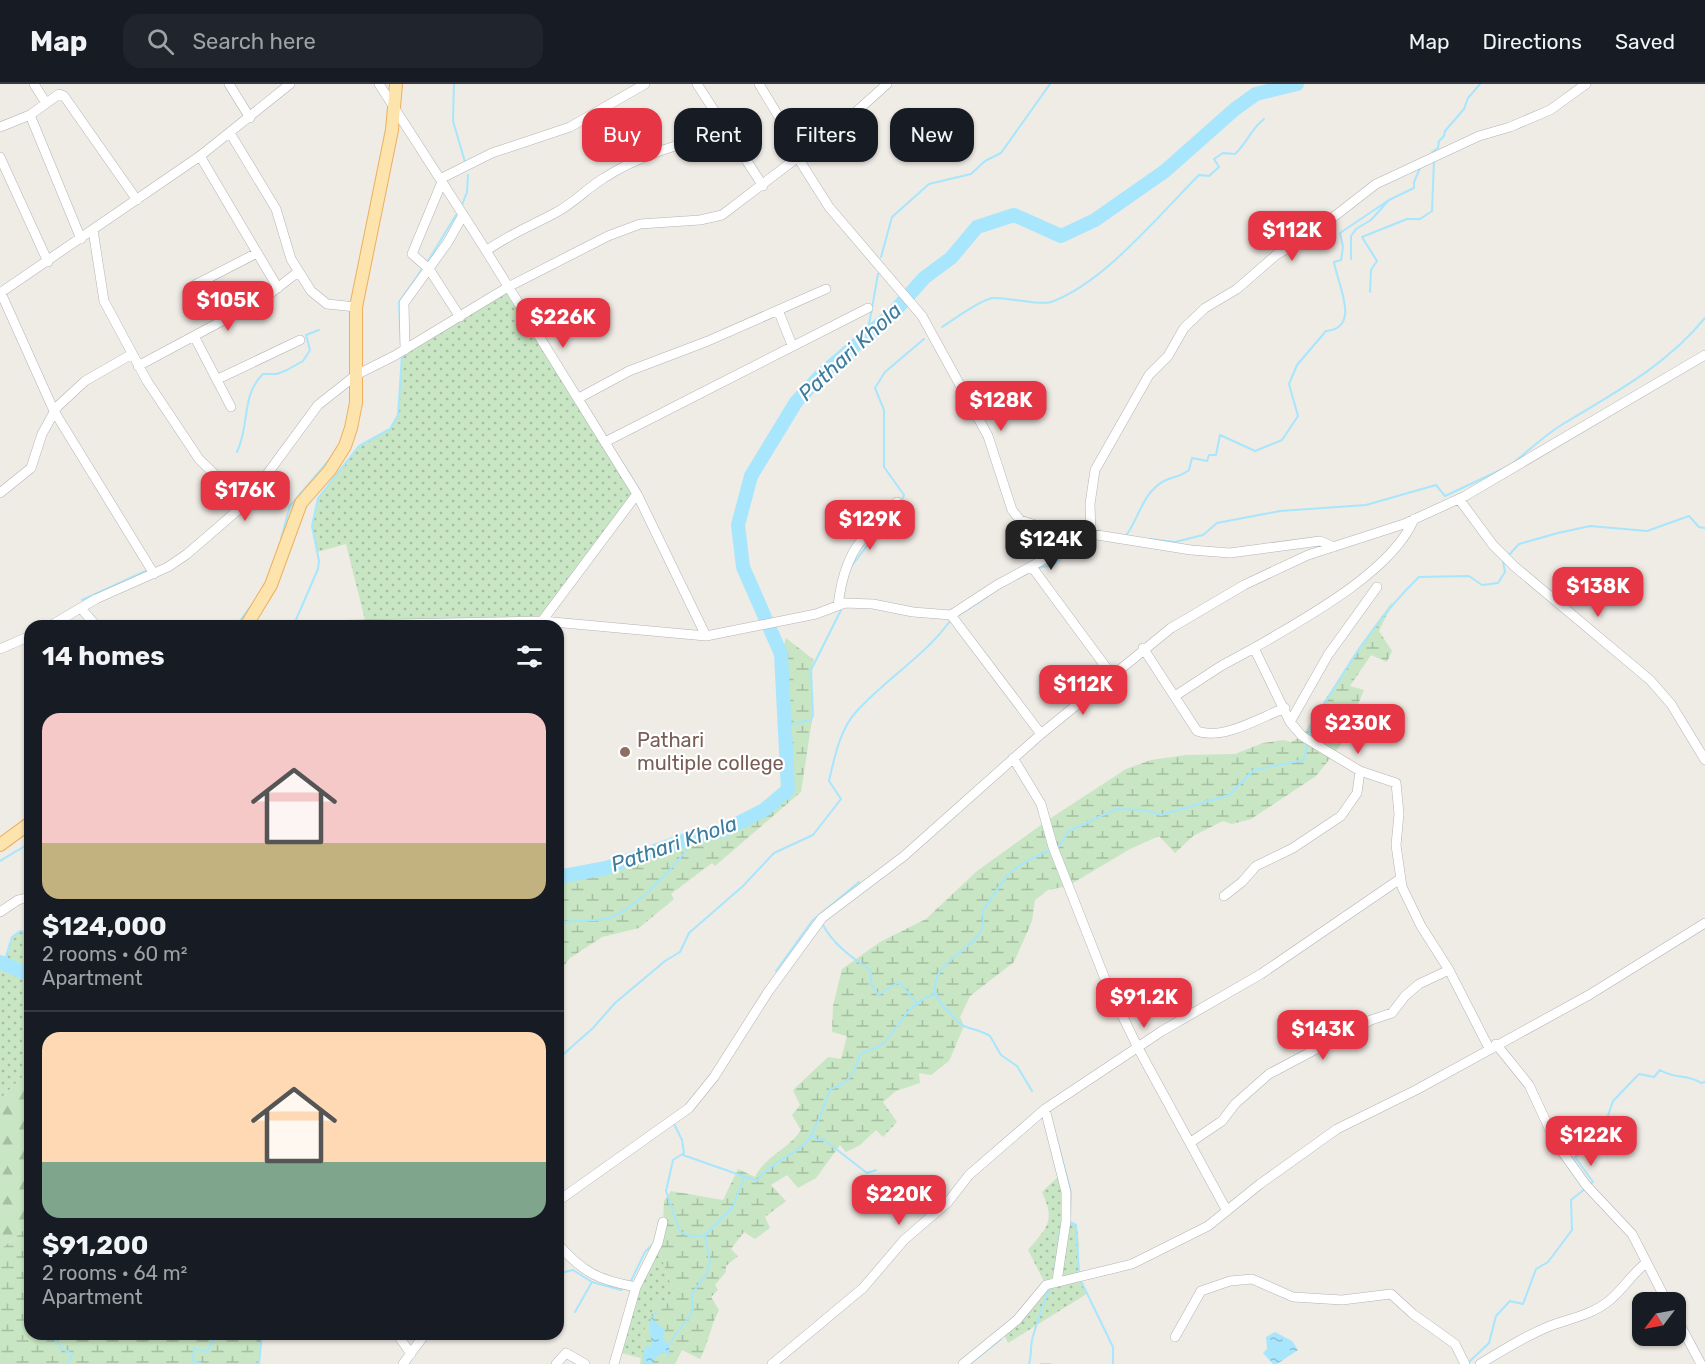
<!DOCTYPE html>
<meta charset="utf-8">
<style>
:root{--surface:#171b24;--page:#20242c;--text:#f1f3f6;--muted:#9ea1a6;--line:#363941;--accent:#e63544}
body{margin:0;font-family:Rubik,sans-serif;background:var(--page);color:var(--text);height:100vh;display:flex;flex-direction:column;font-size:22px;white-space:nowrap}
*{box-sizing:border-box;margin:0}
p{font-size:20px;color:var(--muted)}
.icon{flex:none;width:33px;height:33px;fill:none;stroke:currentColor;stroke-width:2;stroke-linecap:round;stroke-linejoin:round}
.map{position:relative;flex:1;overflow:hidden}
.sheet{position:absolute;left:24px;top:536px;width:540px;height:720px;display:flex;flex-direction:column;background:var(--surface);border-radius:18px;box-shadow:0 2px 4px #0004}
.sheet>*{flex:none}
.top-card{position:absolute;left:582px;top:24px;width:570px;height:54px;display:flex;gap:12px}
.needle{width:39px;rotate:238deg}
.tools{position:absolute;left:1632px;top:1208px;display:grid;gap:12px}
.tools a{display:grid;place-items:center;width:54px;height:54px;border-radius:12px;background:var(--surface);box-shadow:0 2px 4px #0004;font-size:30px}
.price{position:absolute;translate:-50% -51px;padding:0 14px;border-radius:12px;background:var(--accent);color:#fff;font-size:20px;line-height:39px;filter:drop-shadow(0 2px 3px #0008)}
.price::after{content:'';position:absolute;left:50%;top:36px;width:18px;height:14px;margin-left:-9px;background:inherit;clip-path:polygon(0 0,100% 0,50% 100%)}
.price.selected{background:#222;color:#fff}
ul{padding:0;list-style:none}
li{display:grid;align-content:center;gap:12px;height:318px;padding:0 18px}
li+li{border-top:2px solid var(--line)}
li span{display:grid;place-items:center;height:186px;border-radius:18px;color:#555}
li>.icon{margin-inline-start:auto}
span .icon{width:108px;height:108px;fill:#fffc;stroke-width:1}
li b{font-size:26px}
h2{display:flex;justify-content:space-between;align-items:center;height:72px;padding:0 18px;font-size:26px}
.chip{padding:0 21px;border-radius:18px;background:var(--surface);box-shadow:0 2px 4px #0004;font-size:21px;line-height:54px}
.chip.selected{background:var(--accent);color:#fff}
header{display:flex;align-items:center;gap:36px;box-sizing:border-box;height:84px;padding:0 30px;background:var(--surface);border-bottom:2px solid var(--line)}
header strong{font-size:28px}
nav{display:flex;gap:33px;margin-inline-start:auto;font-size:21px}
.search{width:420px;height:54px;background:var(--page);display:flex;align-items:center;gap:15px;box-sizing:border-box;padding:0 21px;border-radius:18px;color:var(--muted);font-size:22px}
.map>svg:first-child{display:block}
.grass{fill:url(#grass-dots)}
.forest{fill:url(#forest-firs)}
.wetland{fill:url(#wetland-marsh)}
.water{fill:url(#water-ripples)}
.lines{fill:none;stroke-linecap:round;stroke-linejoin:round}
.stream{stroke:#a7e6fd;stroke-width:2}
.river{stroke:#a7e6fd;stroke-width:14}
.minor-casing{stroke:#b1b4b7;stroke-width:10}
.major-casing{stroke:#eeaf5f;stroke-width:14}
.minor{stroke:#fff;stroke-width:9}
.major{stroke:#fde3ac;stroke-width:12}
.education-dot{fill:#8d6e63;stroke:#fff;stroke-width:2}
.labels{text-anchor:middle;stroke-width:4.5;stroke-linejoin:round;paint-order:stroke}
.education-label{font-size:20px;fill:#785e54;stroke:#fff;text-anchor:start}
.water-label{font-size:21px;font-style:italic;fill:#3e7c9e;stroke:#fff}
</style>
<header>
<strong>Map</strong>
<div class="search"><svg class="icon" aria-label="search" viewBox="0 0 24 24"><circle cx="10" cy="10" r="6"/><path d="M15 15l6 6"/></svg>Search here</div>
<nav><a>Map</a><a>Directions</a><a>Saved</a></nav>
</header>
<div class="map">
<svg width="1705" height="1280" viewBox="0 0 1705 1280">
<defs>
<pattern id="grass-dots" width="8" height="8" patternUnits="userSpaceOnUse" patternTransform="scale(1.5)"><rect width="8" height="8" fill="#c8e6c3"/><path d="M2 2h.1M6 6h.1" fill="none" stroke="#a6bea2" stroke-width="1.8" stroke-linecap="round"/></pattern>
<pattern id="forest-firs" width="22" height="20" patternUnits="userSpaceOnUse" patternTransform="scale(1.5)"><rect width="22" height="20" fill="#c8e6c3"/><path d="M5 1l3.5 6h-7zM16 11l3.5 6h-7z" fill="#a6bea2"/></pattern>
<pattern id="wetland-marsh" width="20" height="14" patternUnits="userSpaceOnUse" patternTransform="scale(1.5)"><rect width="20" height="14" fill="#c8e6c3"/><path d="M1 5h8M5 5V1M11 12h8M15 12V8" fill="none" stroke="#a6bea2"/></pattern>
<pattern id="water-ripples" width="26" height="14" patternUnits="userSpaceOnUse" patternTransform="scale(1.5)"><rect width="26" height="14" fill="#a7e6fd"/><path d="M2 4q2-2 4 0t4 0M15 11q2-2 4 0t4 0" fill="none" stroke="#8bbed0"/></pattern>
</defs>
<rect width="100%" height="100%" fill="#efebe5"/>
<path class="grass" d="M508,203L636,410L542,537L366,540L346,460L317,468L312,442L318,414L359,362L390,345L398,331L402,271Z
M20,847L30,849V985L0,1015V878L5,879L12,853Z
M1062,1089L1066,1141H1076C1083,1165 1073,1187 1088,1209L1008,1259L1003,1248L1046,1201L1028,1166C1047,1143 1056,1138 1042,1108Z
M658,1159L667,1192L675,1208L670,1218L645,1244L641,1274L617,1268L627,1235Z"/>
<path class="forest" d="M30,985V1141L0,1166V1015Z"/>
<path class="wetland" d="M1393,517L1379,547L1392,567L1387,578L1371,571L1350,602L1364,606L1354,630L1359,638L1316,692L1251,735L1232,740L1223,737L1193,752L1175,769L1159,752L1130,765L1068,802L1048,806L1035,816L1032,837L1014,878L970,912L960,933L964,942L949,977L931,991L919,989L920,999L896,1007L883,1018L897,1038L883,1053L876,1046L860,1061L846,1068L840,1061L816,1094L798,1104L787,1091L771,1101L786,1117L765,1133L770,1144L755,1155L744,1148L731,1165L738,1172L726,1182V1188L715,1201L718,1206L711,1213L719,1226C710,1243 709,1257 700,1275L682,1266L675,1280H640L645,1244L657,1217H670L675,1208L667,1192L658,1159L663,1138L664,1117L671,1107L723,1116L738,1085L755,1093C764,1073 789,1065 801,1046L792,1031L800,1021L793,1006L828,973L841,975L847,952L832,948L833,922L842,885L880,858L926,835L977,787L1048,736L1126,685L1151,676L1186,671L1235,670L1263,659L1283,656L1291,658L1302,652L1359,563Z
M786,554L814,576L811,586L813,629L801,708L715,782L712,779L671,810L674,815L639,844L602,853L570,874L558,889V793L606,784L688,755L725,746L764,726L788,706L781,570Z
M30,1141V1250H262L259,1280H0V1166Z"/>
<path class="water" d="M658,1225L653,1236L665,1246L663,1254L669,1263L670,1273L663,1268L655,1274L653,1280H647L644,1269L646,1262L652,1261C650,1247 646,1236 658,1225Z
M1275,1248L1292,1257L1298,1266L1277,1280H1273L1263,1269L1267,1265L1266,1253Z"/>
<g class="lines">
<path class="stream" d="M454,0L453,37L465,78
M1432,71V68L1438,64L1439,57L1444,52L1445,47L1464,25L1468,14L1480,0
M462,121L467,108L468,91
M881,173L892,133L929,100L971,90L985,77L1001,69L1050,0
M1351,175V152L1356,145L1371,136L1389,116L1414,104V98L1421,82
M428,177L456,131
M1370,208L1371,186L1377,177L1362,153L1407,135H1420L1432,127L1434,76
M942,243C953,236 981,215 993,214C1006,213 1040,222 1051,218C1104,199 1159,131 1199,91L1209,92L1219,83L1214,75L1223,69L1235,70C1248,58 1250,46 1264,35
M867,252L878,190
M401,263L399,218L423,184
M237,368C250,341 241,311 263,290H277L287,286L303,277L310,266L306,251L319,246
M1512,380C1528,367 1545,351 1563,340C1614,309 1666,282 1705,234
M901,419L904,411L884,383V326L875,304L885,288L924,255
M883,442L894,436L899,425
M1125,453C1139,435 1142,409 1164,397C1173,392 1179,394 1189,386L1192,374L1207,377L1209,371H1216L1220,351L1255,367L1282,356L1298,332L1289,300L1297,281L1326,247C1362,244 1337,199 1334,178L1341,176L1343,163L1340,149L1389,116
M281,455L290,422L330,375
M1150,455L1175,458L1203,451L1217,439L1280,427L1366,421L1436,401L1445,412L1507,383
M1508,472L1519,460L1558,449L1590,442L1647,447L1689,432L1699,443L1705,444
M850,484L879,446
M1038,484L1054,481L1071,465
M82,516L148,486
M959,531L987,513
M295,538L318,485L319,477L312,442L318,414L359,362L390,345L398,331L402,271
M236,542L251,522
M784,642L811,636L813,631L811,586L841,526
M1311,653L1309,645C1342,591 1373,537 1419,493L1469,492L1482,501L1498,499L1505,488L1503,477
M1057,765L1069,747L1116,725L1144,726L1161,731L1229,711L1254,686L1304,676L1307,661
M0,777L30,759
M558,838C573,837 590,837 605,835C631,830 673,784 689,763L688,755
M823,841C833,860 853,875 871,886V898L878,911L899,898L918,921
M4,879L12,853L20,847L30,849
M776,887L812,837L859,798
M558,975L593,944L615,919L665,877L680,868L689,849L743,802L774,769L813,751L841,715L829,697C834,675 840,645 856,628C885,595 924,573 950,537
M1032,1007L1017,982L1001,971L990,952C981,946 973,946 964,942C958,940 952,930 947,926C910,890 967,870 980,849C985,842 983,834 983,826C992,815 1000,799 1009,790C1016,782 1041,769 1052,766
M674,1040L682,1056L684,1069L673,1076L666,1107L680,1148L693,1153L705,1151
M812,1052L817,1056L823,1055L867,1089L876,1086
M1056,1052L1071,1109L1070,1138L1076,1141H1069
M683,1071L757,1097C768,1080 790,1073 805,1060C814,1051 826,1018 830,1005C849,1001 854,988 860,971C867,966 880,964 885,958C900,940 911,915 937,910
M1589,1101L1593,1098L1575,1073L1600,1055L1613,1017L1639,990L1654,993L1660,986C1676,996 1686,989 1701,999L1705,998
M1076,1141L1079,1189
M1058,1160L1061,1141H1063
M560,1189L573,1186L592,1198L575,1228
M1054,1189L1057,1171
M1080,1195L1113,1263V1280
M592,1198L621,1206L623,1204
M630,1199L645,1168L652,1161
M51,1250L61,1264L72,1270L68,1280
M667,1263L693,1227L692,1210L707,1189L710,1178L705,1151L733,1123L744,1093
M203,1280L193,1277L194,1264L207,1268L214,1255L212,1250
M259,1280L262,1250
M644,1280V1269
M970,1280L1001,1255
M1029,1280C1032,1271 1030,1260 1033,1252C1038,1236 1043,1219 1051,1203
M1041,1280H1050
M1467,1280L1489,1259L1496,1232L1510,1217L1523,1220L1536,1185L1548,1178L1572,1146L1571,1116L1585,1105"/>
<path class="river" d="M558,793L606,784L688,755L725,746L764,726L788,706L781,570L743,483L738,441L751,392L796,318L821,291L893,229L924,194L951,174L977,143L1014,131L1061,152L1095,136L1165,87L1235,25L1256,10L1297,0
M0,878L30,891"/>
<defs>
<path id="minor" d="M34,0L46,19
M229,0L250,34
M379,0L480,157L637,410L706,552
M697,0L763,102
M759,0L802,71
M0,43L30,31
M230,49L276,125L291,175L311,207L327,220L356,223
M200,72L278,204
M0,73L48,178
M798,74L829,123L922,232L988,352L1012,426L1020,436L1079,455
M93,146L104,217L147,297L199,375L245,420
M81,155L30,31L59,10L64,12L137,116
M486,167C508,151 531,142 555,129C573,120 587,104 604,94C641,70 684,59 725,47
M189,204L257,169
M0,209L200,72L290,0
M1,209L54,327L154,490
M778,226L792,261
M460,233L429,185L412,170L444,93L492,69L570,43L645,0
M194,252L231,323
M405,266L404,219L448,158L463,131
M138,282L263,215L298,188
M218,295L300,256
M579,314L629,287L708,257L826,205
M605,358L868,224
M0,409L31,384L42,350L57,323L85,297L132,270
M1459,415L1493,461L1514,482L1650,596L1671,620L1705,676
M1414,435C1392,488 1302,536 1254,564L1290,638L1302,652L1360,687L1396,699L1399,730L1396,761L1402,803L1421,842L1449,886L1489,964
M1091,450L1090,420L1095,386L1149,291L1168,272L1184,244L1205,224L1237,205L1276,171L1309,152L1376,100L1479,52L1510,43L1550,26L1586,0
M1032,483L1111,590
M838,522C841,495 848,468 868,449C880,438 891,434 897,418
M81,524L96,542
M951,531L1041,650
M542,537L637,410
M50,542L96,515L168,483L187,470L245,420L318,321L356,291L394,272L508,203L608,152L640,140L700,136L722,131L848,35L887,0
M295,542L542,537L706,552L816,530L845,519L873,520L913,528L951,531L997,501L1091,450L1191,466L1230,469L1320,457L1334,463
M1143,564L1197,647C1223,657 1261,633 1285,624
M0,565L30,552
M1175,612L1221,582L1254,564
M1290,638L1328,571L1377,503
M1013,674L1041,720L1053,763L1107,900L1138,964L1227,1127
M1224,812L1242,798L1256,782L1293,764L1341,732L1357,709L1360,687
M0,828L18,816L30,813
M1496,960L1529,1001L1556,1059L1586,1101L1632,1150L1667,1218
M1191,1058L1222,1037L1235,1020L1269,990L1371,936L1392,929L1405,912L1419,900L1449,886
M558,1117L689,1024L714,993L768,908L822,834L904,772L1041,650L1171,544L1244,501L1308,471L1404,440L1465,412L1705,271
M558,1160C583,1189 599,1196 636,1203
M1057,1197L1066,1137V1108L1045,1025L1162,947L1261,890L1400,795
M1676,1233L1701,1280
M397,1250L411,1270
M1175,1253L1201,1207L1230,1197L1252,1195L1293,1213L1342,1216L1391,1210L1413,1230L1455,1260L1465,1280
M403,1280L425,1250
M556,1280L566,1269L585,1280
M614,1280L636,1203L658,1159L663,1138
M772,1280L863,1204L904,1156L948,1118L969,1091L1045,1025
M963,1280L1017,1236L1046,1201L1132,1180L1208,1142L1260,1100L1337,1045L1416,1006L1589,911L1705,839
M1480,1280C1503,1266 1525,1252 1550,1242C1571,1234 1592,1231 1610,1216C1623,1205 1632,1190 1646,1179"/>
<path id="major" d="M246,542L271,501L301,419L330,386L345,362L351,344L356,319V223L392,46L396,0
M0,761L30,739"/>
</defs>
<use href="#minor" class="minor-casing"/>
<use href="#major" class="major-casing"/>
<use href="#minor" class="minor"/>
<use href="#major" class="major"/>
</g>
<circle class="education-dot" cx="625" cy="668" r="6"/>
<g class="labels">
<g class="education-label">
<text x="637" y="663">Pathari<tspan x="637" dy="23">multiple college</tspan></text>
</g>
<g class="water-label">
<text transform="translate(850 268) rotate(-43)" y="7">Pathari Khola</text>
<text transform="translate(674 760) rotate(-19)" y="7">Pathari Khola</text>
</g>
</g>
</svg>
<div class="tools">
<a><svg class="needle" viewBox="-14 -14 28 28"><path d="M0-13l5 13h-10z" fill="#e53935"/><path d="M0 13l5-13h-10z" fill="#9ea1a6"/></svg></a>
</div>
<b class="price" style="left:1292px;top:178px">$112K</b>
<b class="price" style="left:228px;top:248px">$105K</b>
<b class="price" style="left:563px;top:265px">$226K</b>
<b class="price" style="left:1001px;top:348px">$128K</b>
<b class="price" style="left:245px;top:438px">$176K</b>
<b class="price" style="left:870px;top:467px">$129K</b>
<b class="price selected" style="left:1051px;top:487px">$124K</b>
<b class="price" style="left:1598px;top:534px">$138K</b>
<b class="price" style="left:1083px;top:632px">$112K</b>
<b class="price" style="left:1358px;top:671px">$230K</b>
<b class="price" style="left:1144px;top:945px">$91.2K</b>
<b class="price" style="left:1323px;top:977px">$143K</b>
<b class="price" style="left:1591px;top:1083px">$122K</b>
<b class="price" style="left:899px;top:1142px">$220K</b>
<div class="top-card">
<a class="chip selected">Buy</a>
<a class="chip">Rent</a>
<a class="chip">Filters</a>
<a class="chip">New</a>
</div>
<section class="sheet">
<h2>14 homes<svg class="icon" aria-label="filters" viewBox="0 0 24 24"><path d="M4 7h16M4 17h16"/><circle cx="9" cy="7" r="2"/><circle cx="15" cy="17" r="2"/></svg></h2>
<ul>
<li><span style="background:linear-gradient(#f6c9c9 70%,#c2b280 0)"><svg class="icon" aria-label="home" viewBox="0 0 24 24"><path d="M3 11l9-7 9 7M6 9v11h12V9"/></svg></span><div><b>$124,000</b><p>2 rooms · 60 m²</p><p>Apartment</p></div></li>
<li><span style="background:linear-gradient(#ffd9b3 70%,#7fa58c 0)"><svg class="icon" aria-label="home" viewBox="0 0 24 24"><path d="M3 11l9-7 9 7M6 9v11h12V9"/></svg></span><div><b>$91,200</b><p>2 rooms · 64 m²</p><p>Apartment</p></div></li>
</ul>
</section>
</div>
